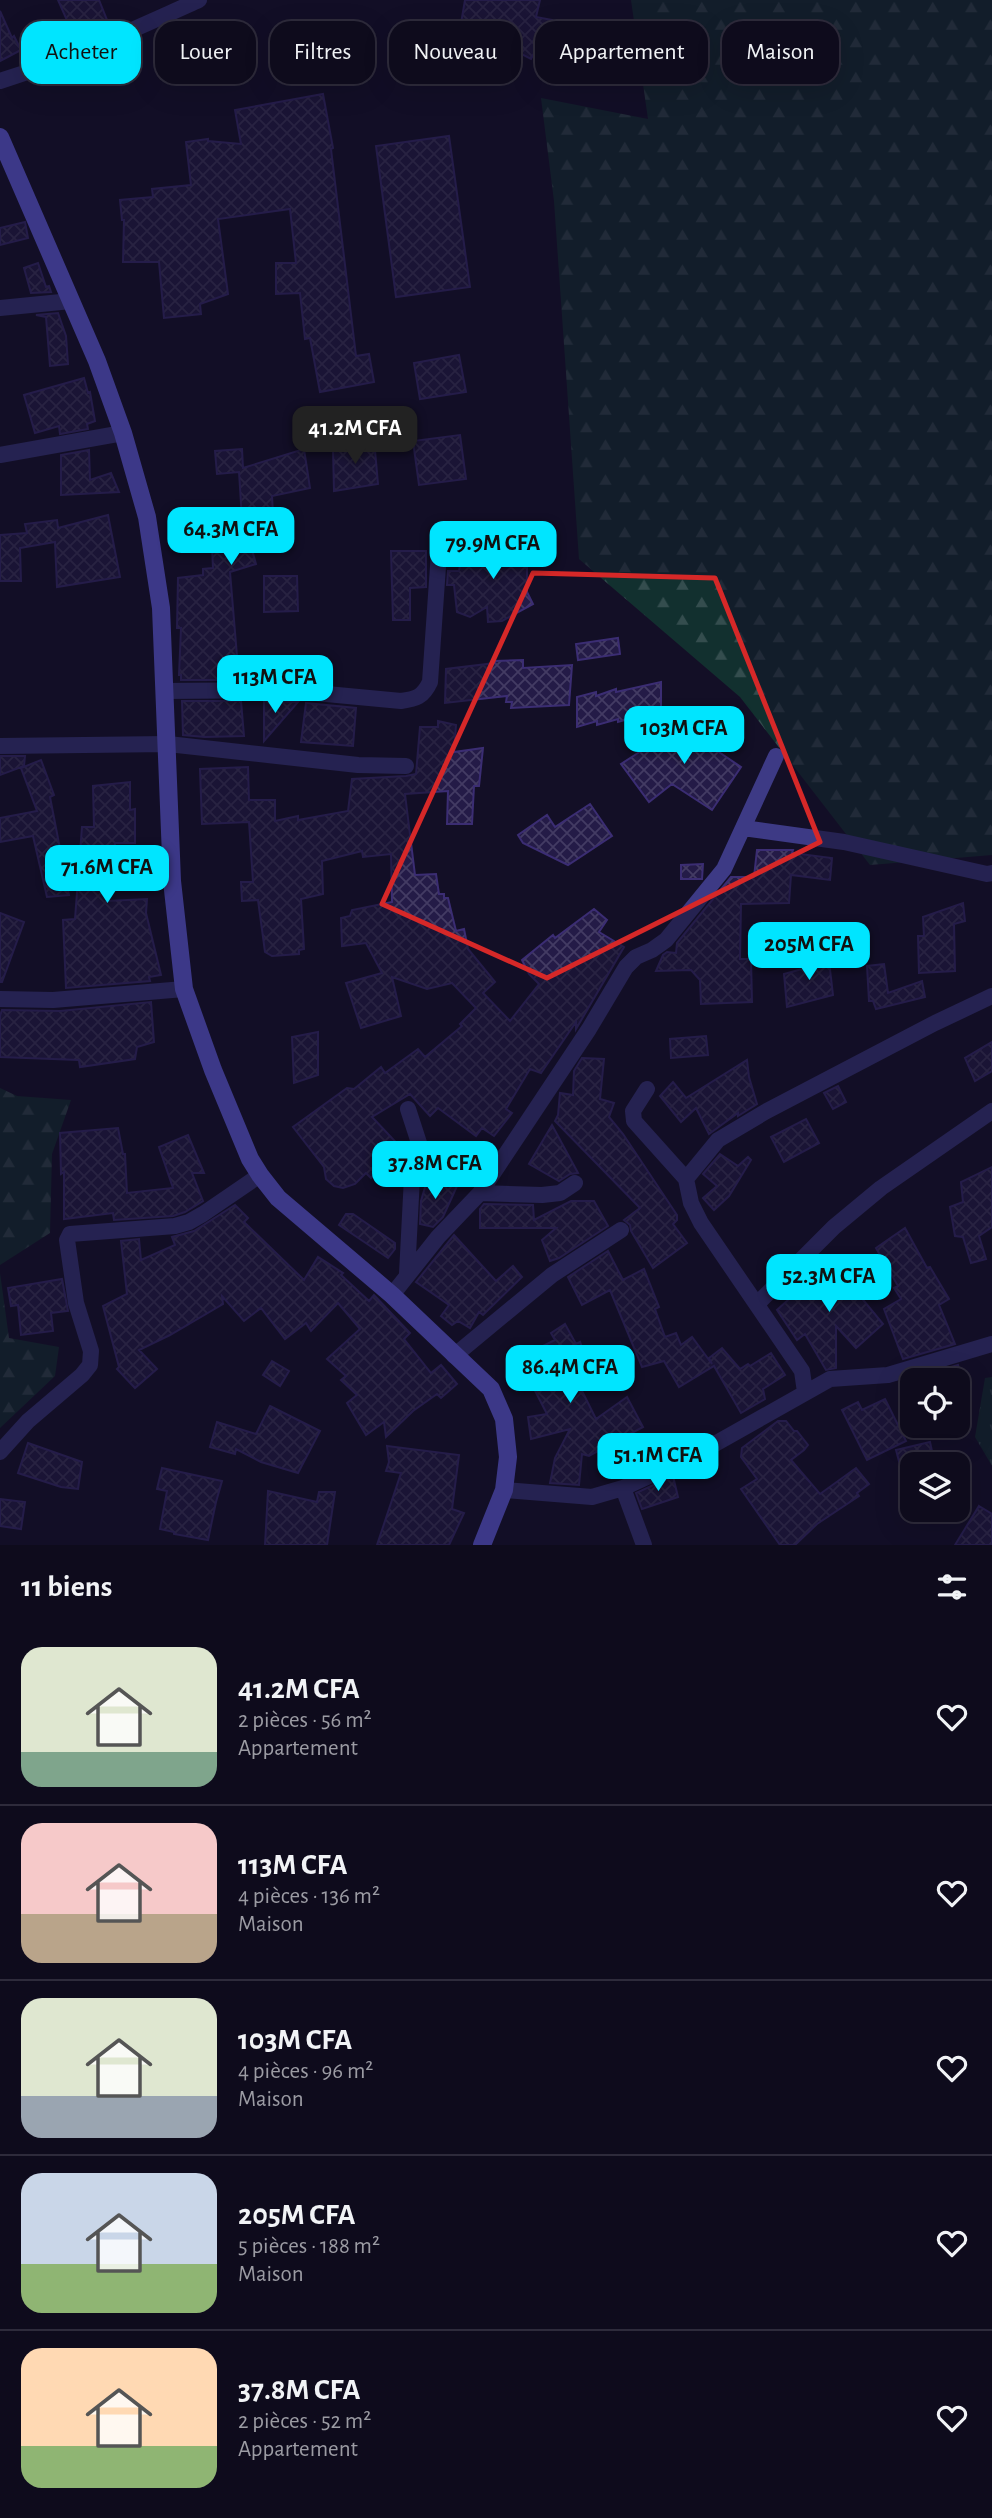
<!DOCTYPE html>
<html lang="fr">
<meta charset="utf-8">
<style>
:root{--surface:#0e0b1c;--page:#1c1929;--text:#f1f3f6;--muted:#9b9ba3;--line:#2e2b3b;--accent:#00e5ff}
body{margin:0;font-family:"Alegreya Sans",sans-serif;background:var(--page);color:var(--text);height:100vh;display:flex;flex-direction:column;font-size:26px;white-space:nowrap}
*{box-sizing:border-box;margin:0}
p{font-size:23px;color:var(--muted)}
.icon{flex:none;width:38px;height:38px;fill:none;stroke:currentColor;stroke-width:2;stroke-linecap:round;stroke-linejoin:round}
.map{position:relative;height:1545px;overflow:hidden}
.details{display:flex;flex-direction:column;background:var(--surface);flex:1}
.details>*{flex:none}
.hud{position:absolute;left:21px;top:21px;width:950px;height:63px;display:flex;gap:14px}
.tools{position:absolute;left:900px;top:1368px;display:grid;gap:14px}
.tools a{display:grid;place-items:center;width:70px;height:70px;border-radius:14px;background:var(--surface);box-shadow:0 7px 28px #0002,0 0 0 2px var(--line);font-size:35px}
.price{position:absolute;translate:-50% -60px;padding:0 16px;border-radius:14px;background:var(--accent);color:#111;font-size:23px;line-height:46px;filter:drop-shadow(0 2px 4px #0008)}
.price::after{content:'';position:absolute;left:50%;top:42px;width:21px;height:16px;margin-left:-10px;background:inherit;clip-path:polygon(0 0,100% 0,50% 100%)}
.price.selected{background:#222;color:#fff}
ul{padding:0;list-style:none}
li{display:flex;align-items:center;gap:21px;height:175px;padding:0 21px}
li+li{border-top:2px solid var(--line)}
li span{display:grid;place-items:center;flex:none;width:196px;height:140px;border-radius:21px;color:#555}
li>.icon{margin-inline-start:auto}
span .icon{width:84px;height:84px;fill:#fffc;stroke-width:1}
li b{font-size:30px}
h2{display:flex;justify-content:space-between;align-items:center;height:84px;padding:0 21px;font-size:30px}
.chip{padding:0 24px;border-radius:21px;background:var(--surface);box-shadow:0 7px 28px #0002,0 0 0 2px var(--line);font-size:24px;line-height:63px}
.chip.selected{background:var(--accent);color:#111}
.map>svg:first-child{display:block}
.grass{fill:url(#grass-tufts)}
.forest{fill:url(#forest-firs)}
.building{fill:url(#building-cross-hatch);stroke:#3b2d73;stroke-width:2}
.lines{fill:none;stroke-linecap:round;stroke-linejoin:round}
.minor{stroke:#3d3a85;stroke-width:16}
.secondary{stroke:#6f6bff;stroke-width:18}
.marked{fill:none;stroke:#d62828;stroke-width:5;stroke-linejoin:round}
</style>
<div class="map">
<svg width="992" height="1545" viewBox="0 0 992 1545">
<defs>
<pattern id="grass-tufts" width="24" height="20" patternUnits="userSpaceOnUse" patternTransform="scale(1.75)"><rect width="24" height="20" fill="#12302f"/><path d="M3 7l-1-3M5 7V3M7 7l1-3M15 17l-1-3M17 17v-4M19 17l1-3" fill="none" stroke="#344d4e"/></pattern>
<pattern id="forest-firs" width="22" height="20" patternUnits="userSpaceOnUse" patternTransform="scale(1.75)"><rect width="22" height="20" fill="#12302f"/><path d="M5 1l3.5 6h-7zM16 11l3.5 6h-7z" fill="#344d4e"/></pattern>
<pattern id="building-cross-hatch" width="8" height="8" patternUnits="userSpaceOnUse" patternTransform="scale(1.75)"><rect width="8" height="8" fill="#241b47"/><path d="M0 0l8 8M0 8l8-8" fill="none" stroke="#433b63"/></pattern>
</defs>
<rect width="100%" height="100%" fill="#130f26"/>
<path class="grass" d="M992,1377V1466L975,1437L985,1378Z"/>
<path class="forest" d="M631,0H992V855L870,865L740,697L579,559L554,201L541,98L648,119Z
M0,1088L17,1096L71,1100L52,1154L50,1233L0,1265Z
M0,1273L9,1338L59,1347L55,1376L0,1428Z"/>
<path class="building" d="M58,0H99L107,20L73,34Z
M465,0H540L536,17L552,20L531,59L492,39L473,64L443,56L459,35Z
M0,11L12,38L14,36L21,50L0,61Z
M323,94L333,148L331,149L356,356L369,354L374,382L320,392L310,338L305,339L300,293L276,294V263H296L290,209L218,219L228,294L200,304L201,314L164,318L159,262H123L124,220H122L120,200L153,197L152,189L191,185L186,142L208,139V141L241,144L235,110Z
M449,136L470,287L396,297L376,146Z
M25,222L28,238L0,245V228Z
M38,263L46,287L49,286L51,292L31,293L24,268Z
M58,313L66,336L68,364L50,366L46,317L36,315Z
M459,355L466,392L420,399L414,363Z
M84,378L88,393L90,392L95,421L87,424L88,429L60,434L59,426L35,433L24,395Z
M460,435L466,479L419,485L413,441Z
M374,439L378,484L334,491L333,449Z
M242,449L243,468L304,449L310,488L272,496L274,532L252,534V550L256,564L230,572L239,680H181V675H179L181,628H177L178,578L203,575V569L213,568L212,547L233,542L229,522L242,519L239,472L217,474L215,451Z
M89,450L90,480L111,473L119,492L61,495V455Z
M108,515L120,577L57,587L55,542L20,548L21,581H0V535L27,533L25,524L57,520L58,528Z
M499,543H527V592L533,604L502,621L488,622L487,607L470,617L457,612L454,585H447L448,571H459L461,560L472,559L474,545Z
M391,551H426V587L410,588V620H393Z
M264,576H297L298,611L264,612Z
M618,638L620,654L578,660L576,644Z
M523,660V668L572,665L569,705L511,708L512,702H506L507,696L445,703L446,669L495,663V661Z
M661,682V713L639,719V716L618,722V719L597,725V721L577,727V697L596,692V696L616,689V692Z
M182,701H241L244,736L205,737L183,735Z
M264,701L298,702L264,741Z
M306,703L356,708L353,746L301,742Z
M703,713L710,723L706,732L713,748L741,767L712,810L672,784L649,802L621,764L661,738V743Z
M438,721L456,725L454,752L483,748L479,786H474L472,824H447L448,791L405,794L415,875L436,874L439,894H444V898H448L456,931L464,929L468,949L495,982L483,993L510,1021L539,984L529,974L522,960L553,935L555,938L594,909L607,920L599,932L624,947L576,1029V1022L541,1073L530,1069L506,1109L512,1113L494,1136L482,1128L476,1136L438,1108L430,1116L410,1094L372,1117L407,1154L403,1171L398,1175L387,1163L371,1178L366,1173L355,1184L343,1188L334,1186L326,1179L324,1167L293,1127L347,1088L354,1089L381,1067L385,1073L418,1049L425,1057L462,1026L460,1024L476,1008L452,983L427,989L392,977L401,1016L361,1028L346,983L382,973L366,943L342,946L341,918L350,916L352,910L392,902L391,854L363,857L362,851L322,861L323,894L301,899L304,949L299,950V954L272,956L265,952L258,900L242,901L241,882H253L249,822L202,824L200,769L248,767L249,800H275V821L298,816V820L348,811L352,779L406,776L416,774L420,727H438Z
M0,756H25L24,766L0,775Z
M41,760L54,795L50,797L69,895L47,897L33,836L0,842V818L37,811L21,768Z
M130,782V810L135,809V843H115L107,901L147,899L146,913L161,975L149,977L150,981L66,988L63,920L75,919L82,827H94L93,786Z
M590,804L612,836L568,865L523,843L518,835L547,815L555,827Z
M757,850H793L792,853L832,858L830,880L791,875L789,903L741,904L740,959H751L752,1002L701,1004L700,980L691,970L656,971L663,955L667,952L676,953L677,943L731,877H754Z
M703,864L702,879H681V865Z
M963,903L965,921L954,924L955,971L919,973L918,936H924L923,917Z
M0,913L24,922L2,982H0Z
M825,951L829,961L833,995L787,1007L784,974L813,966L809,957Z
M884,964L888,993L922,981L925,997L876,1009L873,1001H869L867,966Z
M151,1002L154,1042L137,1047L135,1059L80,1067L79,1060L0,1057V1016L2,1010L60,1011Z
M318,1032V1075L294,1083L292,1037Z
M706,1036L708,1055L671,1058L670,1039Z
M992,1042V1071L975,1081L965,1058Z
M582,1058L604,1059L600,1099L614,1103L609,1117L623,1134L677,1215V1220L673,1224L687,1243L653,1268L631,1231L630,1225L624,1220L640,1208L555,1121L558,1115L560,1093L573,1095L574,1071Z
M747,1060L749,1077L757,1104L738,1116V1113L709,1134L696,1108L681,1122L660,1096L673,1082L686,1098Z
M838,1086L846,1102L833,1109L824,1093Z
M806,1119L819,1143L784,1162L771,1137Z
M552,1125L578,1173L570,1174L559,1181L529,1164Z
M118,1128L123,1154H125L127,1193L173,1188L159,1147L188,1135L204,1173H192L203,1201L185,1212L173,1216L114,1220L113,1213L64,1219V1172L61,1174L60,1133Z
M720,1154L738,1166L748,1157L751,1160L729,1196L714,1210L703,1198L717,1186L703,1174Z
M992,1167V1227L979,1236L986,1259L971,1263L963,1237L955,1236L950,1207L963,1202L961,1182Z
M428,1177L457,1186L443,1217L433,1227L420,1224L421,1201Z
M571,1201H594L608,1226L559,1258L550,1261L542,1240L556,1228H480V1209L484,1204L533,1205L534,1220Z
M235,1205L248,1218L244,1222L304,1280L318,1257L343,1273L341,1275L369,1301L374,1295L410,1333L404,1339L431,1373L441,1365L457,1384L441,1398L437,1394L413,1411L386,1437L384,1422L366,1435L347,1403L357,1395L341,1380L346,1376L327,1359L360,1329L338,1303L311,1331L306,1323L285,1339L261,1308L244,1321L222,1296L223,1304L170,1335L139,1350L157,1369L135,1388L117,1369L119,1367L103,1306L127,1294L121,1241L139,1239L141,1260L175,1245L172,1237L194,1231Z
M346,1214H353L395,1243V1249L388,1258L339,1225Z
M905,1228L927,1268L930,1267L949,1299L939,1305L955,1344L903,1359L884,1309L901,1299L894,1288L898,1286L876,1248Z
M454,1235L496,1281L513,1266L522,1277L483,1315L479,1312L470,1328L458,1321L452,1325L441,1316L449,1305L416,1282Z
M608,1251L623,1280L644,1269L659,1307L655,1309L665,1337L676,1333L681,1345L692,1337L712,1364L709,1358L722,1348L740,1369L748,1364L750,1366L771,1353L785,1375L763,1389L765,1399L741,1413L714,1366L679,1387L664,1361L642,1367L610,1290L582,1305L568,1277Z
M831,1261L883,1324L856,1348L836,1326V1368L826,1370L805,1334L797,1340L777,1310Z
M62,1279L68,1311L51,1313L53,1331L21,1335L18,1305L11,1306L8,1288Z
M565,1324L576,1344L580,1342L595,1380L580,1387L596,1419L627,1397L643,1427L589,1456L582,1454L579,1485L550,1483L555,1458L570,1429L531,1439L528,1417L547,1414L530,1381L517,1390L507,1375L522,1365L519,1358L555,1340L551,1333Z
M272,1361L289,1371L280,1386L263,1375Z
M958,1365L962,1381H924L923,1375Z
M885,1399L906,1441L867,1460L842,1410L858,1402L862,1410Z
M270,1406L320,1431L298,1473L261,1462L236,1449L235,1454L210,1447L217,1422L256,1434Z
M778,1421H786L794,1431H797L808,1445L804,1450L791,1460L820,1494L856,1468L869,1484L857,1493L859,1496L817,1524L795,1545H780L741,1489L757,1479L741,1457L742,1448Z
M930,1442L935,1465H900L896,1450Z
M28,1443L82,1462L78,1489L61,1487L18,1473Z
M387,1446L459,1455L452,1509L464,1513L449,1545H377L401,1473L386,1471L389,1462Z
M162,1468L222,1481L216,1502L208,1540L174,1534V1532L160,1529L167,1491L157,1489Z
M673,1476L678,1497L642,1509L636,1493Z
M268,1491L317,1502L319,1492H335L327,1545H265Z
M0,1499L25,1502L21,1529L0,1526Z
M979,1506L992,1514V1545H955Z"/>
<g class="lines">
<path class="minor" d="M0,81C68,60 135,29 199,0
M0,308L71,301
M0,455L123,433
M164,691L284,690L401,701C416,699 423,697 430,682L439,552
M0,746L168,744L358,765L406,766
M743,828L844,842L987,874L992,873
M0,999L53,1000L184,989
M647,1089L633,1111L634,1121L686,1179L691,1203L701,1223L802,1371L805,1392
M686,1179L718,1140L765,1112L935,1023L992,996
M480,1193L542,1195L560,1193L575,1183
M407,1274L412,1177L420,1146L408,1109
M392,1295L438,1237L480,1193L589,1029L626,967L636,957L652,950L666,940L724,869L776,756
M758,1303L834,1227L881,1188L992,1111
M454,1356L552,1275L621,1230
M0,1452L28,1421L82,1375L90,1365L91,1351L76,1303L67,1240L70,1234L175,1226L189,1222L203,1214L260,1175
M623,1488L644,1545
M504,1490L592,1497L623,1488L697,1454L830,1379L888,1375L992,1344"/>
<path class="secondary" d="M0,137L97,361L123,433L147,517L161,608L172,881L184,989L213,1070L250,1159L260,1175L278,1198L392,1295L491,1389L504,1419L508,1457L504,1490L482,1545"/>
</g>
<path d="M0 0H992V1545H0ZM533,573L715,578L820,842L547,978L382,904Z" fill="#130f26" fill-opacity=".55" fill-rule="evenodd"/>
<path class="marked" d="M533,573L715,578L820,842L547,978L382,904Z"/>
</svg>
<div class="tools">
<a><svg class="icon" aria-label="locate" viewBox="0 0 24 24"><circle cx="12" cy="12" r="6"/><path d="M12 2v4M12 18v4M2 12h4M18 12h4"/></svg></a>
<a><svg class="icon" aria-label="layers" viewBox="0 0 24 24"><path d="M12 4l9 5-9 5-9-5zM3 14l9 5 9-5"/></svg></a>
</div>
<b class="price selected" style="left:355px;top:466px">41.2M CFA</b>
<b class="price" style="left:231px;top:567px">64.3M CFA</b>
<b class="price" style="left:493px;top:581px">79.9M CFA</b>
<b class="price" style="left:275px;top:715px">113M CFA</b>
<b class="price" style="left:684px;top:766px">103M CFA</b>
<b class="price" style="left:107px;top:905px">71.6M CFA</b>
<b class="price" style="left:809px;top:982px">205M CFA</b>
<b class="price" style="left:435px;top:1201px">37.8M CFA</b>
<b class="price" style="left:829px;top:1314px">52.3M CFA</b>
<b class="price" style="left:570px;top:1405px">86.4M CFA</b>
<b class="price" style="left:658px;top:1493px">51.1M CFA</b>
<div class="hud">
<a class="chip selected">Acheter</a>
<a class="chip">Louer</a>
<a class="chip">Filtres</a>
<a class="chip">Nouveau</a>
<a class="chip">Appartement</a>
<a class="chip">Maison</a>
</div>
</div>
<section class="details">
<h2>11 biens<svg class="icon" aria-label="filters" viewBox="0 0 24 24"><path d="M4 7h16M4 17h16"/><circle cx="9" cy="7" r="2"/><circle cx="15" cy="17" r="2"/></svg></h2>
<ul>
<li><span style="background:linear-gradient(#dfe7d0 75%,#7fa58c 0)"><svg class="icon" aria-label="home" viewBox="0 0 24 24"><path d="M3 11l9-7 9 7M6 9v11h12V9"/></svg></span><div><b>41.2M CFA</b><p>2 pièces · 56 m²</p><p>Appartement</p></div><svg class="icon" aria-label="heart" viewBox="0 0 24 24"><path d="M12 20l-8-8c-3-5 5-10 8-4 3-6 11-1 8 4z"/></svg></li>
<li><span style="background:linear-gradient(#f6c9c9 65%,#b9a48a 0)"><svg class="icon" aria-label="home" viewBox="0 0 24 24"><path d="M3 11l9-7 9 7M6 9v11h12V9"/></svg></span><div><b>113M CFA</b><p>4 pièces · 136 m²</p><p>Maison</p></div><svg class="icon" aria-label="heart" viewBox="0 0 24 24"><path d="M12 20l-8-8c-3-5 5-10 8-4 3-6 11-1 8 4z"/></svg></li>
<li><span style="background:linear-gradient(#dfe7d0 70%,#9aa5b1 0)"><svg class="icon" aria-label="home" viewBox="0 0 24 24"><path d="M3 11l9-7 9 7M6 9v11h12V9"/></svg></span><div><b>103M CFA</b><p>4 pièces · 96 m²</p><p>Maison</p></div><svg class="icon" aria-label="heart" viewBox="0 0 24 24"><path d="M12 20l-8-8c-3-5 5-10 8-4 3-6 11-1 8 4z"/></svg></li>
<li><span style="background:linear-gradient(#c9d6e8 65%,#8fb573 0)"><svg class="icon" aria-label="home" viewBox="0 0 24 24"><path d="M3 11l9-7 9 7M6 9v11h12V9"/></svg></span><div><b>205M CFA</b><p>5 pièces · 188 m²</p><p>Maison</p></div><svg class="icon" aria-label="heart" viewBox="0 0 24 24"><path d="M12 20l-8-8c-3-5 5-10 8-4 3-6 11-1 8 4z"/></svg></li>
<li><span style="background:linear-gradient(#ffd9b3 70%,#8fb573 0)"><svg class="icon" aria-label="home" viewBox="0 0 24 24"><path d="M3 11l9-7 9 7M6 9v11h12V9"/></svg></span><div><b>37.8M CFA</b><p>2 pièces · 52 m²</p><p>Appartement</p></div><svg class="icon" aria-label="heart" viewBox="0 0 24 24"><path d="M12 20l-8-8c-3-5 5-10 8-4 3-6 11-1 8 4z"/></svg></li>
</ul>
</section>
